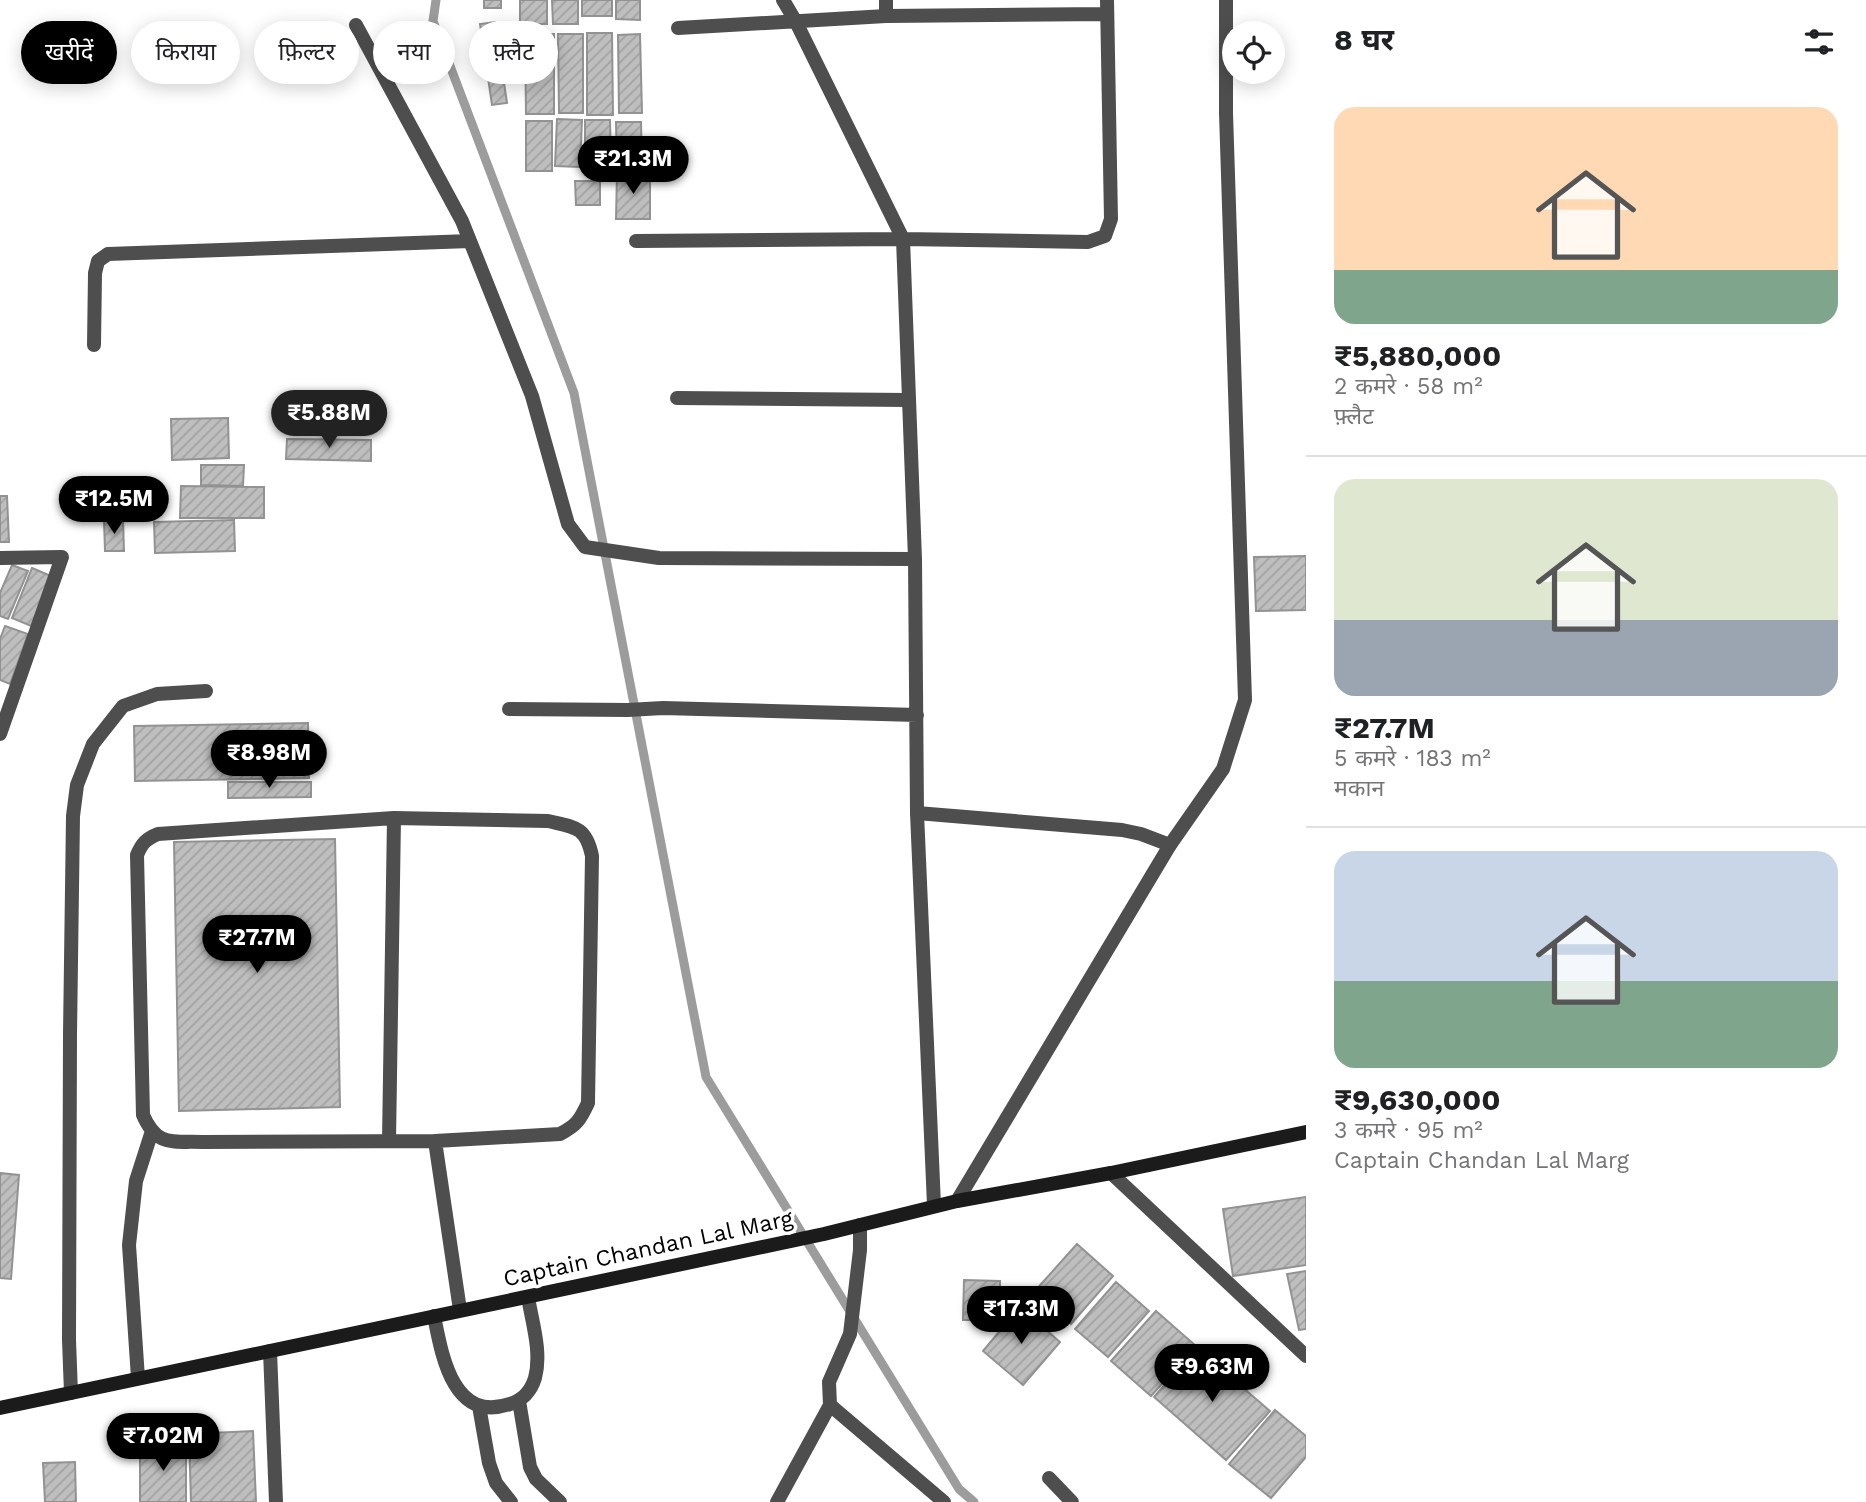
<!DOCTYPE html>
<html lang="hi">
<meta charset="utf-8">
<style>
:root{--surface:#fff;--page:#f2f2f2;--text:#202124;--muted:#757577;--line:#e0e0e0;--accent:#000}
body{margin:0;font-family:"Work Sans","Noto Sans Devanagari",sans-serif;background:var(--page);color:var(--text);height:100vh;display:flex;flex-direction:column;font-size:26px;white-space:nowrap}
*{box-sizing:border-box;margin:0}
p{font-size:23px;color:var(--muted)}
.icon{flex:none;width:38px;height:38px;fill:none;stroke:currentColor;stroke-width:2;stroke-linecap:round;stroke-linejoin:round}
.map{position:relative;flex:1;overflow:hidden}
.sheet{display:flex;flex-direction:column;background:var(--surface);width:560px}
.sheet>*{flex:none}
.top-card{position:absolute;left:21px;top:21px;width:665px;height:63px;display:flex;gap:14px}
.buttons{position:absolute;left:1222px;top:21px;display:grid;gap:14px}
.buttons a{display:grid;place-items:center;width:63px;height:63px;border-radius:50%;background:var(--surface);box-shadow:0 4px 18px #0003;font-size:35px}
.price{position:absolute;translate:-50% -60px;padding:0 16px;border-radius:24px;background:var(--accent);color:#fff;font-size:23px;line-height:46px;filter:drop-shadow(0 2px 4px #0008)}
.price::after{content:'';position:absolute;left:50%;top:42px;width:21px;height:16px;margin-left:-10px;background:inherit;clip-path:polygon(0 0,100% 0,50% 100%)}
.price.on{background:#222;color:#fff}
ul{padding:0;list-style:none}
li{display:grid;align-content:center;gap:14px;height:371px;padding:0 28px}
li+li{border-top:2px solid var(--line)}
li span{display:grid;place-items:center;height:217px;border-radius:21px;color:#555}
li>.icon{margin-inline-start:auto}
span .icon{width:126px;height:126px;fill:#fffc;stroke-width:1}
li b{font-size:30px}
h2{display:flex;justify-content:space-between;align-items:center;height:84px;padding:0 28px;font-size:30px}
.pill{padding:0 24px;border-radius:32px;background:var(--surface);box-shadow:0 4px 18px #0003;font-size:24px;line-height:63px}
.pill.on{background:var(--accent);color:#fff}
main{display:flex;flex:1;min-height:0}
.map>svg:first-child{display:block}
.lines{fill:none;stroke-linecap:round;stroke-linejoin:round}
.stream{stroke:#9c9c9c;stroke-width:9}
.building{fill:url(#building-hatch);stroke:#929292;stroke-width:2}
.lane{stroke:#4e4e4e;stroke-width:14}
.street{stroke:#4e4e4e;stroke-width:14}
.secondary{stroke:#1b1b1b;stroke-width:14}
.labels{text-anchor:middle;stroke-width:7;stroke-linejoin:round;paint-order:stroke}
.street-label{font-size:23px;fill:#000;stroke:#fff}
</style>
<main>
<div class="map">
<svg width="1306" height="1502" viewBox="0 0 1306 1502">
<defs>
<pattern id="building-hatch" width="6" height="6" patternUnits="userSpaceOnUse" patternTransform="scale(1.75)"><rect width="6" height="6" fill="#bebebe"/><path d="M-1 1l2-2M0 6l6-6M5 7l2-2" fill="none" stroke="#a2a2a2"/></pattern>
</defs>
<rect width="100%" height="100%" fill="#fff"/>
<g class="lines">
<path class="stream" d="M436,0L433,21L574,393L706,1077L959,1489L974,1502"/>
</g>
<path class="building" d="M484,0H501V8H484Z
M520,0H547V24H520Z
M552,0H578V24H553Z
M582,0H612V16H582Z
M616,0H640V20L616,19Z
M495,22L507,103L492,105L480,24Z
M587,33H612L613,115H587Z
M525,34H554V114H526Z
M558,34H583V113H559Z
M640,34L642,113H619L618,35Z
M557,119L582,120L580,167L555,166Z
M585,120H610L611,166L585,167Z
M526,121H552V171H526Z
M616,122H641L642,166H617Z
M617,172H650V219H616Z
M575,181H600V205H576Z
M228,418L229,458L172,460L171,419Z
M287,439L371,440V461L286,459Z
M201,465H244L243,486L201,485Z
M181,486L264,487V518H180Z
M0,496H7L9,542H0Z
M104,520H123L124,551H105Z
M234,520L235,551L155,553L154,522Z
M1306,556V610L1256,611L1254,557Z
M12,565L28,571L8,619L0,616V593Z
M32,568L51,576L31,626L12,618Z
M5,626L28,634L10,684L0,680V639Z
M308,723L309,778L135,781L134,726Z
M228,782H311V797L228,798Z
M335,839L340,1107L179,1111L174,842Z
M0,1173L19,1175L11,1279L0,1278Z
M1306,1197V1265L1233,1276L1223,1209Z
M1077,1244L1113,1276L1071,1324L1034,1292Z
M1306,1271V1329L1299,1330L1287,1274Z
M964,1280L1000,1281V1320H963Z
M1116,1282L1149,1311L1108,1357L1075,1329Z
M1020,1307L1060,1342L1023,1385L983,1351Z
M1156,1311L1196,1346L1151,1396L1111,1361Z
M1197,1348L1270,1411L1226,1460L1154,1397Z
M1275,1410L1306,1436V1457L1271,1498L1229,1464Z
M253,1431L256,1502H191L189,1434Z
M140,1443H186V1502H140Z
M75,1462L76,1502H45L43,1463Z"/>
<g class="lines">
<path class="lane" d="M677,398L909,400
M917,813L1122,830L1141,834L1170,845
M394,818L548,821C574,827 586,826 592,856L588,1103C580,1120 577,1125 560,1134L435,1141L203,1142C172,1141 157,1147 143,1115L137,855C142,843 146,839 158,834Z
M389,1141L394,818
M435,1141L460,1310
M138,1378L129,1245L136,1181L152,1131
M71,1393L69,1340L70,1034L73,816L77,785L93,744L123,706L157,694L206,691"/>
<path class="street" d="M783,0L796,22L903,239L915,559L917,813L934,1205
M886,16V0
M356,25L462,221L532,396L568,524L585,547L659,558L915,559
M678,28L886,16L1107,14
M636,241L903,239L1088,242L1105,236L1111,219L1107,0
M94,345L95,273L98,261L108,254L470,241
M0,558L62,557L0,734
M509,709L628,710L663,708L917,715
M1111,1173L1306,1356
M957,1201L1170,845L1223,769L1245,700L1226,113V0
M434,1316C442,1356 453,1423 510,1404C523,1400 531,1391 535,1378C542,1352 532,1322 528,1297
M270,1351L276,1502
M519,1401L530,1467L536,1479L560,1502
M830,1405L944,1502
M479,1406L489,1463L496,1483L511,1502
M1049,1478L1072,1502
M777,1502L830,1405L829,1382L850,1334L860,1250V1225"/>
<path class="secondary" d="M0,1408L824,1234L957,1201L1111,1173L1306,1132"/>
</g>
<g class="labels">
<g class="street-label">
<text transform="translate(648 1248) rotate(-12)" y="8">Captain Chandan Lal Marg</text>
</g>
</g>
</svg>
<div class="buttons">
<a><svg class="icon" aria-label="locate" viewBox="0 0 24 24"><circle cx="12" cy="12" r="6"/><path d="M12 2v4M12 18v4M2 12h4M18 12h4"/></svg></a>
</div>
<b class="price" style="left:633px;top:196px">₹21.3M</b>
<b class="price on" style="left:329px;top:450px">₹5.88M</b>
<b class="price" style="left:114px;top:536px">₹12.5M</b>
<b class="price" style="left:269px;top:790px">₹8.98M</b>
<b class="price" style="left:257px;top:975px">₹27.7M</b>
<b class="price" style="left:1021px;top:1346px">₹17.3M</b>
<b class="price" style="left:1212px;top:1404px">₹9.63M</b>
<b class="price" style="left:163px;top:1473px">₹7.02M</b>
<div class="top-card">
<a class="pill on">खरीदें</a>
<a class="pill">किराया</a>
<a class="pill">फ़िल्टर</a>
<a class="pill">नया</a>
<a class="pill">फ़्लैट</a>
</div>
</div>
<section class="sheet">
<h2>8 घर<svg class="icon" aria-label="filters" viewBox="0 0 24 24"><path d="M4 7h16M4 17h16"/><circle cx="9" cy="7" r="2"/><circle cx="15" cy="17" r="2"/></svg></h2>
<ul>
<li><span style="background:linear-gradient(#ffd9b3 75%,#7fa58c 0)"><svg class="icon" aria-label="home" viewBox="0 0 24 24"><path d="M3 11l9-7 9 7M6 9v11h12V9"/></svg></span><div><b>₹5,880,000</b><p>2 कमरे · 58 m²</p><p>फ़्लैट</p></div></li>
<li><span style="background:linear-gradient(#dfe7d0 65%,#9aa5b1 0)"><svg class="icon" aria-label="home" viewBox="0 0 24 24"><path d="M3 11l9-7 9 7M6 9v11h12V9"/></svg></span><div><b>₹27.7M</b><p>5 कमरे · 183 m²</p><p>मकान</p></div></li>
<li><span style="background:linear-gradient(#c9d6e8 60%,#7fa58c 0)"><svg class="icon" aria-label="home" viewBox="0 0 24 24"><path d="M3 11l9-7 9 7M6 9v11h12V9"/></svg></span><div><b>₹9,630,000</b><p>3 कमरे · 95 m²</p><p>Captain Chandan Lal Marg</p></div></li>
</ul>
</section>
</main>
